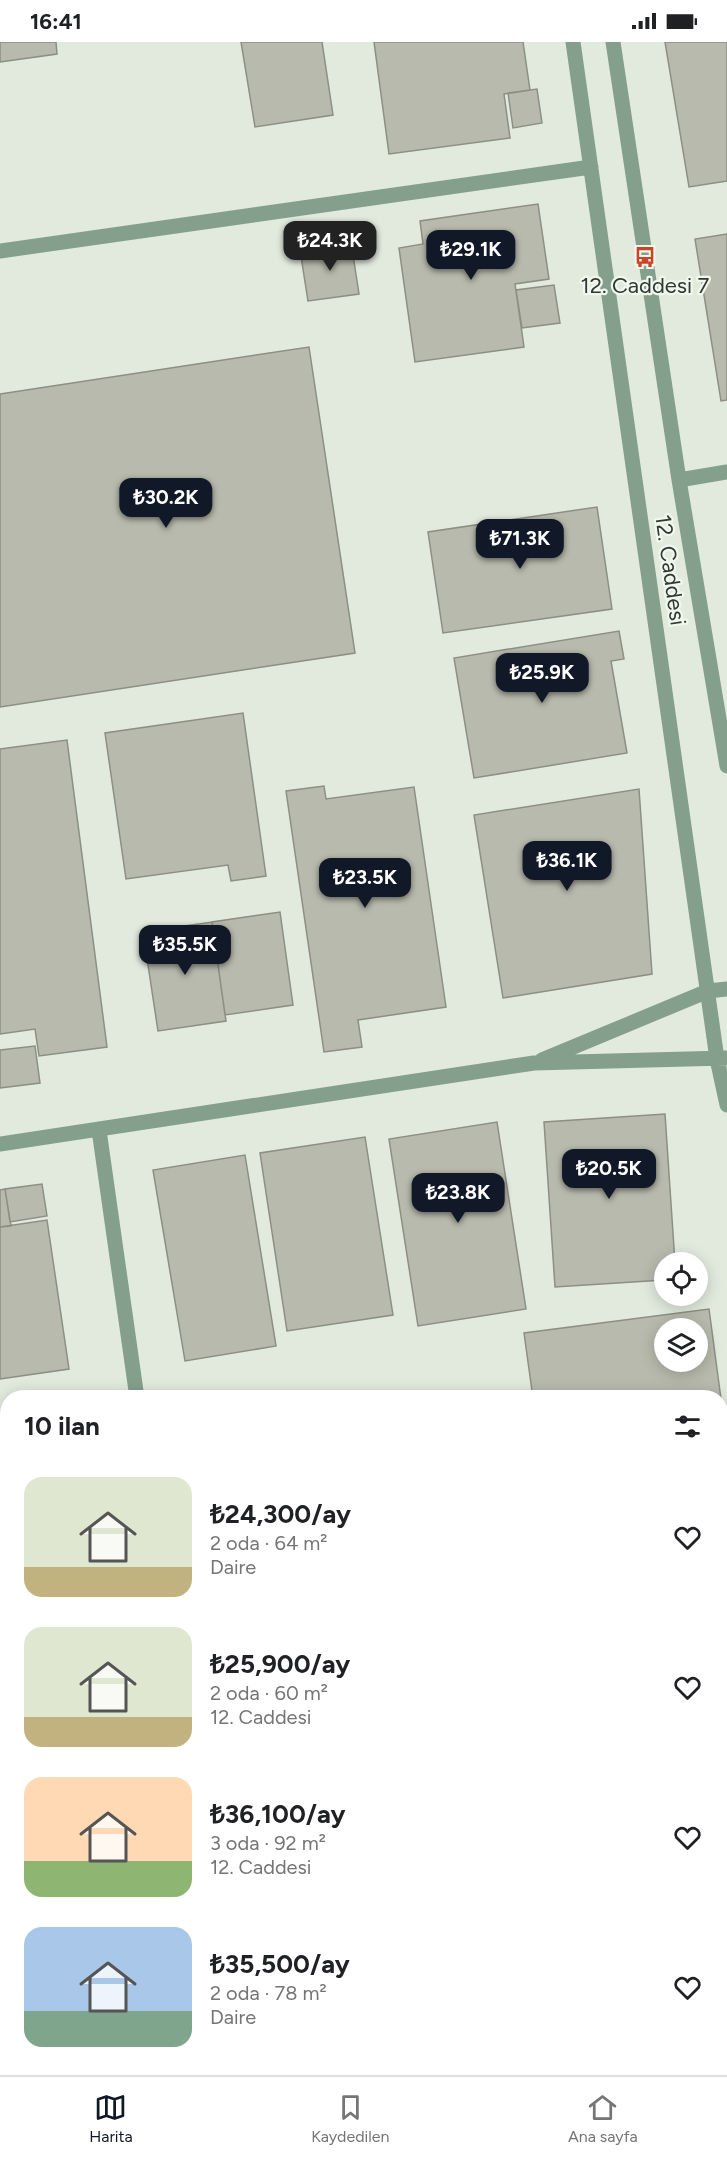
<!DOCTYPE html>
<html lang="tr">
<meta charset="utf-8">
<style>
:root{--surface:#fff;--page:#f6f6f6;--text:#202124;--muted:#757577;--line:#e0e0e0;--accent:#111827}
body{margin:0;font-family:Figtree,sans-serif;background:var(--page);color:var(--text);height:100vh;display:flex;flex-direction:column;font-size:22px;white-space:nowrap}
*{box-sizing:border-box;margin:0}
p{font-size:20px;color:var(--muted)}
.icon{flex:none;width:33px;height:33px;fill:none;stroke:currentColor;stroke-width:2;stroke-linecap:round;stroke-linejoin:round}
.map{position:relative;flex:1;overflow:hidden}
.details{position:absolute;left:0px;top:1348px;width:728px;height:686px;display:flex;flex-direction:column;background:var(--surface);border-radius:24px 24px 0 0;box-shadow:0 3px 15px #0003}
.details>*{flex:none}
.fabs{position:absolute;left:654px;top:1210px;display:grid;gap:12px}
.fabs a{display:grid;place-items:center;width:54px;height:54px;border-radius:50%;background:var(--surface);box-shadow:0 3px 15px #0003;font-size:30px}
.price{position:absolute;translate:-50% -51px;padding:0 14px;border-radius:12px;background:var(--accent);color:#fff;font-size:20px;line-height:39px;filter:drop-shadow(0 2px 3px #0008)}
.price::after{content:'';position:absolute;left:50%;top:36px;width:18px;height:14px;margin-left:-9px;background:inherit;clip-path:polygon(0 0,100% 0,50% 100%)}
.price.on{background:#222;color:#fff}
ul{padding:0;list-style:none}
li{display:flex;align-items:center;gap:18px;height:150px;padding:0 24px}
li span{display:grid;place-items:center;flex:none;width:168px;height:120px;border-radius:18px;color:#555}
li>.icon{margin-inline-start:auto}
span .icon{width:72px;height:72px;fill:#fffc;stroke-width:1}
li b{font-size:26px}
h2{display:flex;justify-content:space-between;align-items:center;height:72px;padding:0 24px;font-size:26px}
.status{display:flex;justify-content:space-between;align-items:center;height:42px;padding:0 30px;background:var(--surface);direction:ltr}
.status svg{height:16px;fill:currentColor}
.tab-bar{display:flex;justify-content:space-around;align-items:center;height:84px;border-top:2px solid var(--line);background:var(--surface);font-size:16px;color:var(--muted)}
.tab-bar a{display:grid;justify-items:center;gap:3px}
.tab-bar .on{color:var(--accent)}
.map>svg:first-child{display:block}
.building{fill:#b8baad;stroke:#8d8f83;stroke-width:1.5;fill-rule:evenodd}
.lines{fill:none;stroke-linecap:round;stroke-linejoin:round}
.minor{stroke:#84a08d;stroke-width:15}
.labels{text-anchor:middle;stroke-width:4.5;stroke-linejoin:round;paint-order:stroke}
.poi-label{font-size:22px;fill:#343733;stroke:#eff8ec}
.street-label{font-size:22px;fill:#343733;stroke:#eff8ec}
</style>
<div class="status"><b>16:41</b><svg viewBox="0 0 49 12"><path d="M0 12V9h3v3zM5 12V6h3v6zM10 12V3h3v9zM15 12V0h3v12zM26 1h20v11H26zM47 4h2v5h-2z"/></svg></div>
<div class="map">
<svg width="727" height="2033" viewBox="0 0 727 2033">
<rect width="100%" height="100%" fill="#e2eade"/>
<path class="building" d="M0,0H56L57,12L0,20Z
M241,0H322L333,73L255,85Z
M374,0H523L530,48L504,52L510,96L389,112Z
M665,0H727V139L689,145Z
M537,47L542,81L513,86L508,51Z
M538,162L549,237L515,242L524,305L415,320L399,206L423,202L420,179Z
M727,192V358L721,359L695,197Z
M351,200L359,252L308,259L300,208Z
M554,243L560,281L522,286L516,248Z
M309,305L355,611L0,665V352Z
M597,465L612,567L443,591L428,490Z
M619,589L624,617L611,619L627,711L474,736L454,616Z
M243,671L266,834L231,839L228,823L126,837L105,691Z
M67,698L107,1005L39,1014L35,987L0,992V707Z
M324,744L326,757L414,745L446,965L358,978L362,1005L324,1010L286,749Z
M639,747L652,932L503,956L474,773Z
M280,870L293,963L225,973L212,880Z
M212,880L226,979L158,989L143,890Z
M35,1004L40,1041L0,1046V1008Z
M665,1072L675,1221H664V1238L555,1245L544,1080Z
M497,1080L526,1267L418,1284L389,1097Z
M365,1095L393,1273L287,1289L260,1111Z
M245,1113L276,1304L185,1319L153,1128Z
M42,1142L47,1174L10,1180L5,1147Z
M5,1147L11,1184L0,1185V1148Z
M47,1178L69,1327L0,1337V1185Z
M709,1267L725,1387H720V1356H533L524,1291ZM664,1287H698V1320H664Z
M8,1380V1411L0,1412V1381Z
M8,1411V1566L0,1567V1412Z
M720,1610L727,1657V1754L720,1755Z
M727,1627V1657L723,1628Z
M727,1987V2033H691L690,2026H720V1988Z
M271,2026H600L601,2033H272Z"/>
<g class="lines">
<path class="minor" d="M573,0L717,1017L727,1063
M613,0L679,438L727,724
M0,209L591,125
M679,438L727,430
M542,1018L708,949L727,947
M99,1088L137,1356
M0,1102L534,1021L726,1016
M235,2026L236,2033"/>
</g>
<defs>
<symbol id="bus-bare" viewBox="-9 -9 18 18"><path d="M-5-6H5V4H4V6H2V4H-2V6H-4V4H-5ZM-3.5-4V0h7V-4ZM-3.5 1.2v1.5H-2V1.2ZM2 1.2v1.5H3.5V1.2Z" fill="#ce4326" stroke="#eff8ec" stroke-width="2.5" paint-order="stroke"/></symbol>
</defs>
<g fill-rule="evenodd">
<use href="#bus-bare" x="630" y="200" width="30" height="30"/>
</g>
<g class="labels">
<g class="poi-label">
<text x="645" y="251">12. Caddesi 7</text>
</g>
<g class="street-label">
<text transform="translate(671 528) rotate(82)" y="8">12. Caddesi</text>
</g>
</g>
</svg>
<div class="fabs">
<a><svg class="icon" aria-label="locate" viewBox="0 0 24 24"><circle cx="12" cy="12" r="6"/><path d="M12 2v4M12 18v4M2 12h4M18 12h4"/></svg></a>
<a><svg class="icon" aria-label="layers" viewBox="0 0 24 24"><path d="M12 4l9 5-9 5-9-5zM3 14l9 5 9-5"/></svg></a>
</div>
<b class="price on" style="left:330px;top:230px">₺24.3K</b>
<b class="price" style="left:471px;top:239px">₺29.1K</b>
<b class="price" style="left:166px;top:487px">₺30.2K</b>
<b class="price" style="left:520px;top:528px">₺71.3K</b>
<b class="price" style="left:542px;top:662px">₺25.9K</b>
<b class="price" style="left:567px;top:850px">₺36.1K</b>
<b class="price" style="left:365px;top:867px">₺23.5K</b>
<b class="price" style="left:185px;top:934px">₺35.5K</b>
<b class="price" style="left:609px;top:1158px">₺20.5K</b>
<b class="price" style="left:458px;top:1182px">₺23.8K</b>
<section class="details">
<h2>10 ilan<svg class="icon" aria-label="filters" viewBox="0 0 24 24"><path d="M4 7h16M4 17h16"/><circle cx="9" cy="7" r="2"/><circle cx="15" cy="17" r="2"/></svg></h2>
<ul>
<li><span style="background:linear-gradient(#dfe7d0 75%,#c2b280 0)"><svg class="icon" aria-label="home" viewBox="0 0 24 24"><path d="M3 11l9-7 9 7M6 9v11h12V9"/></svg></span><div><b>₺24,300/ay</b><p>2 oda · 64 m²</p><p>Daire</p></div><svg class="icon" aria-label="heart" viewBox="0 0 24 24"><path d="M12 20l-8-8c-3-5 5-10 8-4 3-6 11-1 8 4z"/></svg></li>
<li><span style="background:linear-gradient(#dfe7d0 75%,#c2b280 0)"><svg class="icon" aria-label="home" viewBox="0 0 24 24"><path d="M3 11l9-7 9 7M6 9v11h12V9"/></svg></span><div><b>₺25,900/ay</b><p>2 oda · 60 m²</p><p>12. Caddesi</p></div><svg class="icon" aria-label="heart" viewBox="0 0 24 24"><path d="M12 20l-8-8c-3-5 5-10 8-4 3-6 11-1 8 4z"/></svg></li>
<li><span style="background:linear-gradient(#ffd9b3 70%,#8fb573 0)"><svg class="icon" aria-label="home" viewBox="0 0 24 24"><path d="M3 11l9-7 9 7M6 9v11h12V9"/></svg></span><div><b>₺36,100/ay</b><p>3 oda · 92 m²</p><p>12. Caddesi</p></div><svg class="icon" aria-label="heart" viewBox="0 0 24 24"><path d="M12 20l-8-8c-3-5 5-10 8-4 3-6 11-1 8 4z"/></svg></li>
<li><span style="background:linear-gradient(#a9c7e8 70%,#7fa58c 0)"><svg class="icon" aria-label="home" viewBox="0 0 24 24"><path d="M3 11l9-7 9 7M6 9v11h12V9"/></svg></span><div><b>₺35,500/ay</b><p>2 oda · 78 m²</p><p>Daire</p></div><svg class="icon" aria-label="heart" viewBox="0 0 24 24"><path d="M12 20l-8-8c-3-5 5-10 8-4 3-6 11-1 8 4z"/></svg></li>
</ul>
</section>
</div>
<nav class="tab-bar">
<a class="on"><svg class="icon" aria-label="map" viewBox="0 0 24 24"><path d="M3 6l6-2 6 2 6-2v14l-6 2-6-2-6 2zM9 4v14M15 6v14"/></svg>Harita</a>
<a><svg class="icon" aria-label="saved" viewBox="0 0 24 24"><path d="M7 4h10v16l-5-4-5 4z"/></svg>Kaydedilen</a>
<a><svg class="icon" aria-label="home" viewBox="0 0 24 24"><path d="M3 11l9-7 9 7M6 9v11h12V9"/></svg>Ana sayfa</a>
</nav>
